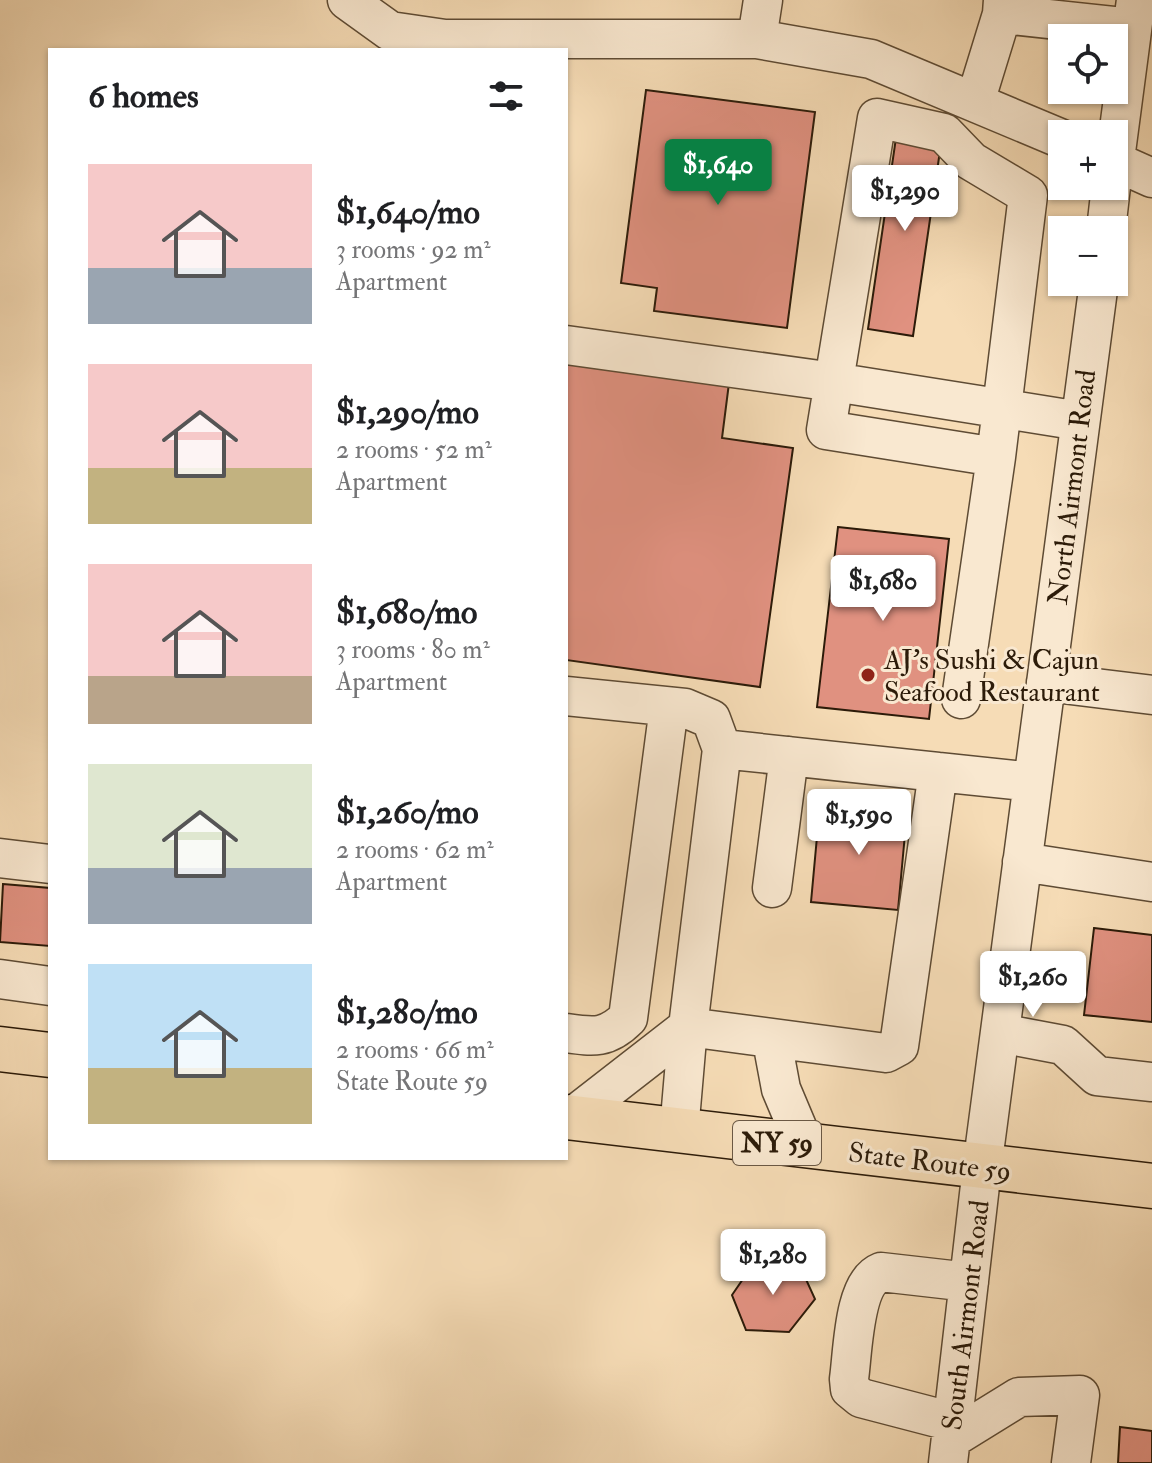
<!DOCTYPE html>
<meta charset="utf-8">
<style>
:root{--surface:#fff;--page:#f2f2f2;--text:#202124;--muted:#757577;--accent:#0b8043}
body{margin:0;font-family:"IM FELL Double Pica",serif;background:var(--page);color:var(--text);height:100vh;display:flex;flex-direction:column;font-size:30px;white-space:nowrap}
*{box-sizing:border-box;margin:0}
p{font-size:26px;color:var(--muted)}
.icon{flex:none;width:44px;height:44px;fill:none;stroke:currentColor;stroke-width:2;stroke-linecap:round;stroke-linejoin:round}
.map{position:relative;flex:1;overflow:hidden}
.side{position:absolute;left:48px;top:48px;width:520px;height:1112px;display:flex;flex-direction:column;background:var(--surface);border-radius:0px;box-shadow:0 2px 6px #0004}
.side>*{flex:none}
.buttons{position:absolute;left:1048px;top:24px;display:grid;gap:16px}
.buttons a{display:grid;place-items:center;width:80px;height:80px;border-radius:0px;background:var(--surface);box-shadow:0 2px 6px #0004;font-size:40px}
.price{position:absolute;translate:-50% -68px;padding:0 18px;border-radius:8px;background:#fff;color:#222;font-size:26px;line-height:52px;filter:drop-shadow(0 2px 4px #0008)}
.price::after{content:'';position:absolute;left:50%;top:48px;width:24px;height:18px;margin-left:-12px;background:inherit;clip-path:polygon(0 0,100% 0,50% 100%)}
.price.current{background:var(--accent);color:#fff}
ul{padding:0;list-style:none}
li{display:flex;align-items:center;gap:24px;height:200px;padding:0 40px}
li span{display:grid;place-items:center;flex:none;width:224px;height:160px;border-radius:0px;color:#555}
li>.icon{margin-inline-start:auto}
span .icon{width:96px;height:96px;fill:#fffc;stroke-width:1}
li b{font-size:34px}
h2{display:flex;justify-content:space-between;align-items:center;height:96px;padding:0 40px;font-size:34px}
.map>svg:first-child{display:block}
.building{fill:#e09180;stroke:#2c1b09;stroke-width:2}
.lines{fill:none;stroke-linecap:round;stroke-linejoin:round}
.minor-casing{stroke:#5e4b34;stroke-width:41}
.major-casing{stroke:#2c1b09;stroke-width:47}
.minor{stroke:#f9e8d0;stroke-width:38}
.major{stroke:#f6dcb6;stroke-width:44}
.poi-dot{fill:#8f2418;stroke:#f9e8d0;stroke-width:3}
.labels{text-anchor:middle;stroke-width:6;stroke-linejoin:round;paint-order:stroke}
.shield{fill:#f9e8d0;stroke:#6a5845;stroke-width:2}
.shield-label{font-size:26px;font-weight:bold;fill:#2c1b09}
.street-label{font-size:28px;fill:#2c1b09;stroke:#f9e8d0}
.poi-label{font-size:28px;fill:#2c1b09;stroke:#f9e8d0;text-anchor:start}
</style>
<div class="map">
<svg width="1152" height="1463" viewBox="0 0 1152 1463">
<rect width="100%" height="100%" fill="#f6dcb6"/>
<filter id="stains"><feTurbulence type="fractalNoise" baseFrequency=".0025" numOctaves="4"/><feColorMatrix values="0 0 0 0 .2 0 0 0 0 .09 0 0 0 0 .02 0 0 0 .5 -.17"/></filter>
<radialGradient id="worn" r=".72"><stop offset=".6" stop-color="#630" stop-opacity="0"/><stop offset="1" stop-color="#630" stop-opacity=".3"/></radialGradient>
<path class="building" d="M646,90L815,112L787,328L654,311L657,288L621,283Z
M897,131L942,137L913,336L868,329Z
M566,361L729,383L722,438L793,448L760,687L566,660Z
M838,527L949,539L929,719L817,707Z
M820,804L907,812L898,910L811,902Z
M3,884L50,888V946L0,942Z
M1094,928L1152,935V1022L1084,1015Z
M756,1260L799,1264L815,1299L789,1332L746,1330L732,1295Z
M1120,1427L1152,1431V1463H1118Z"/>
<g class="lines">
<defs>
<path id="minor" d="M347,0L390,31L445,39H757L871,59L1062,139
M1003,0L1002,14L1132,28
M757,39L763,0
M975,102L1002,14
M877,118L944,133L971,161L1028,195L996,457L826,430Z
M1114,161L1152,178
M1114,167L1136,0
M1106,230L1111,186
M566,345L834,382L1080,421
M1046,682L1152,695
M566,696L685,708L711,719L722,749L688,1027L679,1131
M961,699L996,457
M938,772L1033,782
M0,858L50,864
M1022,862L1152,882
M772,888L789,756
M0,979L50,986
M566,1033C594,1037 607,1039 628,1018L669,707
M1000,1033L1063,1045L1097,1076L1152,1082
M772,1041L781,1089L805,1146
M571,1118L688,1027L886,1053L899,1046L938,772L722,749
M953,1422L861,1398L850,1389L849,1379C853,1352 853,1283 881,1272L969,1282
M951,1439L1019,1397L1080,1395L1071,1463
M948,1463L982,1168L1099,282"/>
<path id="major" d="M0,1049L50,1055
M566,1117L1152,1186"/>
</defs>
<use href="#minor" class="minor-casing"/>
<use href="#major" class="major-casing"/>
<use href="#minor" class="minor"/>
<use href="#major" class="major"/>
</g>
<circle class="poi-dot" cx="868" cy="675" r="8"/>
<g class="labels">
<rect class="shield" x="733" y="1121" width="88" height="44" rx="6"/>
<g class="shield-label">
<text x="777" y="1152">NY 59</text>
</g>
<g class="street-label">
<text transform="translate(1071 487) rotate(-83)" y="10">North Airmont Road</text>
<text transform="translate(930 1161) rotate(7)" y="10">State Route 59</text>
<text transform="translate(965 1315) rotate(-83)" y="10">South Airmont Road</text>
</g>
<g class="poi-label">
<text x="884" y="669">AJ's Sushi &amp; Cajun<tspan x="884" dy="32">Seafood Restaurant</tspan></text>
</g>
</g>
<rect width="100%" height="100%" filter="url(#stains)"/>
<rect width="100%" height="100%" fill="url(#worn)"/>
</svg>
<div class="buttons">
<a><svg class="icon" aria-label="locate" viewBox="0 0 24 24"><circle cx="12" cy="12" r="6"/><path d="M12 2v4M12 18v4M2 12h4M18 12h4"/></svg></a>
<a>+</a>
<a>−</a>
</div>
<b class="price current" style="left:718px;top:207px">$1,640</b>
<b class="price" style="left:905px;top:233px">$1,290</b>
<b class="price" style="left:883px;top:623px">$1,680</b>
<b class="price" style="left:859px;top:857px">$1,590</b>
<b class="price" style="left:1033px;top:1019px">$1,260</b>
<b class="price" style="left:773px;top:1297px">$1,280</b>
<section class="side">
<h2>6 homes<svg class="icon" aria-label="filters" viewBox="0 0 24 24"><path d="M4 7h16M4 17h16"/><circle cx="9" cy="7" r="2"/><circle cx="15" cy="17" r="2"/></svg></h2>
<ul>
<li><span style="background:linear-gradient(#f6c9c9 65%,#9aa5b1 0)"><svg class="icon" aria-label="home" viewBox="0 0 24 24"><path d="M3 11l9-7 9 7M6 9v11h12V9"/></svg></span><div><b>$1,640/mo</b><p>3 rooms · 92 m²</p><p>Apartment</p></div></li>
<li><span style="background:linear-gradient(#f6c9c9 65%,#c2b280 0)"><svg class="icon" aria-label="home" viewBox="0 0 24 24"><path d="M3 11l9-7 9 7M6 9v11h12V9"/></svg></span><div><b>$1,290/mo</b><p>2 rooms · 52 m²</p><p>Apartment</p></div></li>
<li><span style="background:linear-gradient(#f6c9c9 70%,#b9a48a 0)"><svg class="icon" aria-label="home" viewBox="0 0 24 24"><path d="M3 11l9-7 9 7M6 9v11h12V9"/></svg></span><div><b>$1,680/mo</b><p>3 rooms · 80 m²</p><p>Apartment</p></div></li>
<li><span style="background:linear-gradient(#dfe7d0 65%,#9aa5b1 0)"><svg class="icon" aria-label="home" viewBox="0 0 24 24"><path d="M3 11l9-7 9 7M6 9v11h12V9"/></svg></span><div><b>$1,260/mo</b><p>2 rooms · 62 m²</p><p>Apartment</p></div></li>
<li><span style="background:linear-gradient(#bfe0f5 65%,#c2b280 0)"><svg class="icon" aria-label="home" viewBox="0 0 24 24"><path d="M3 11l9-7 9 7M6 9v11h12V9"/></svg></span><div><b>$1,280/mo</b><p>2 rooms · 66 m²</p><p>State Route 59</p></div></li>
</ul>
</section>
</div>
